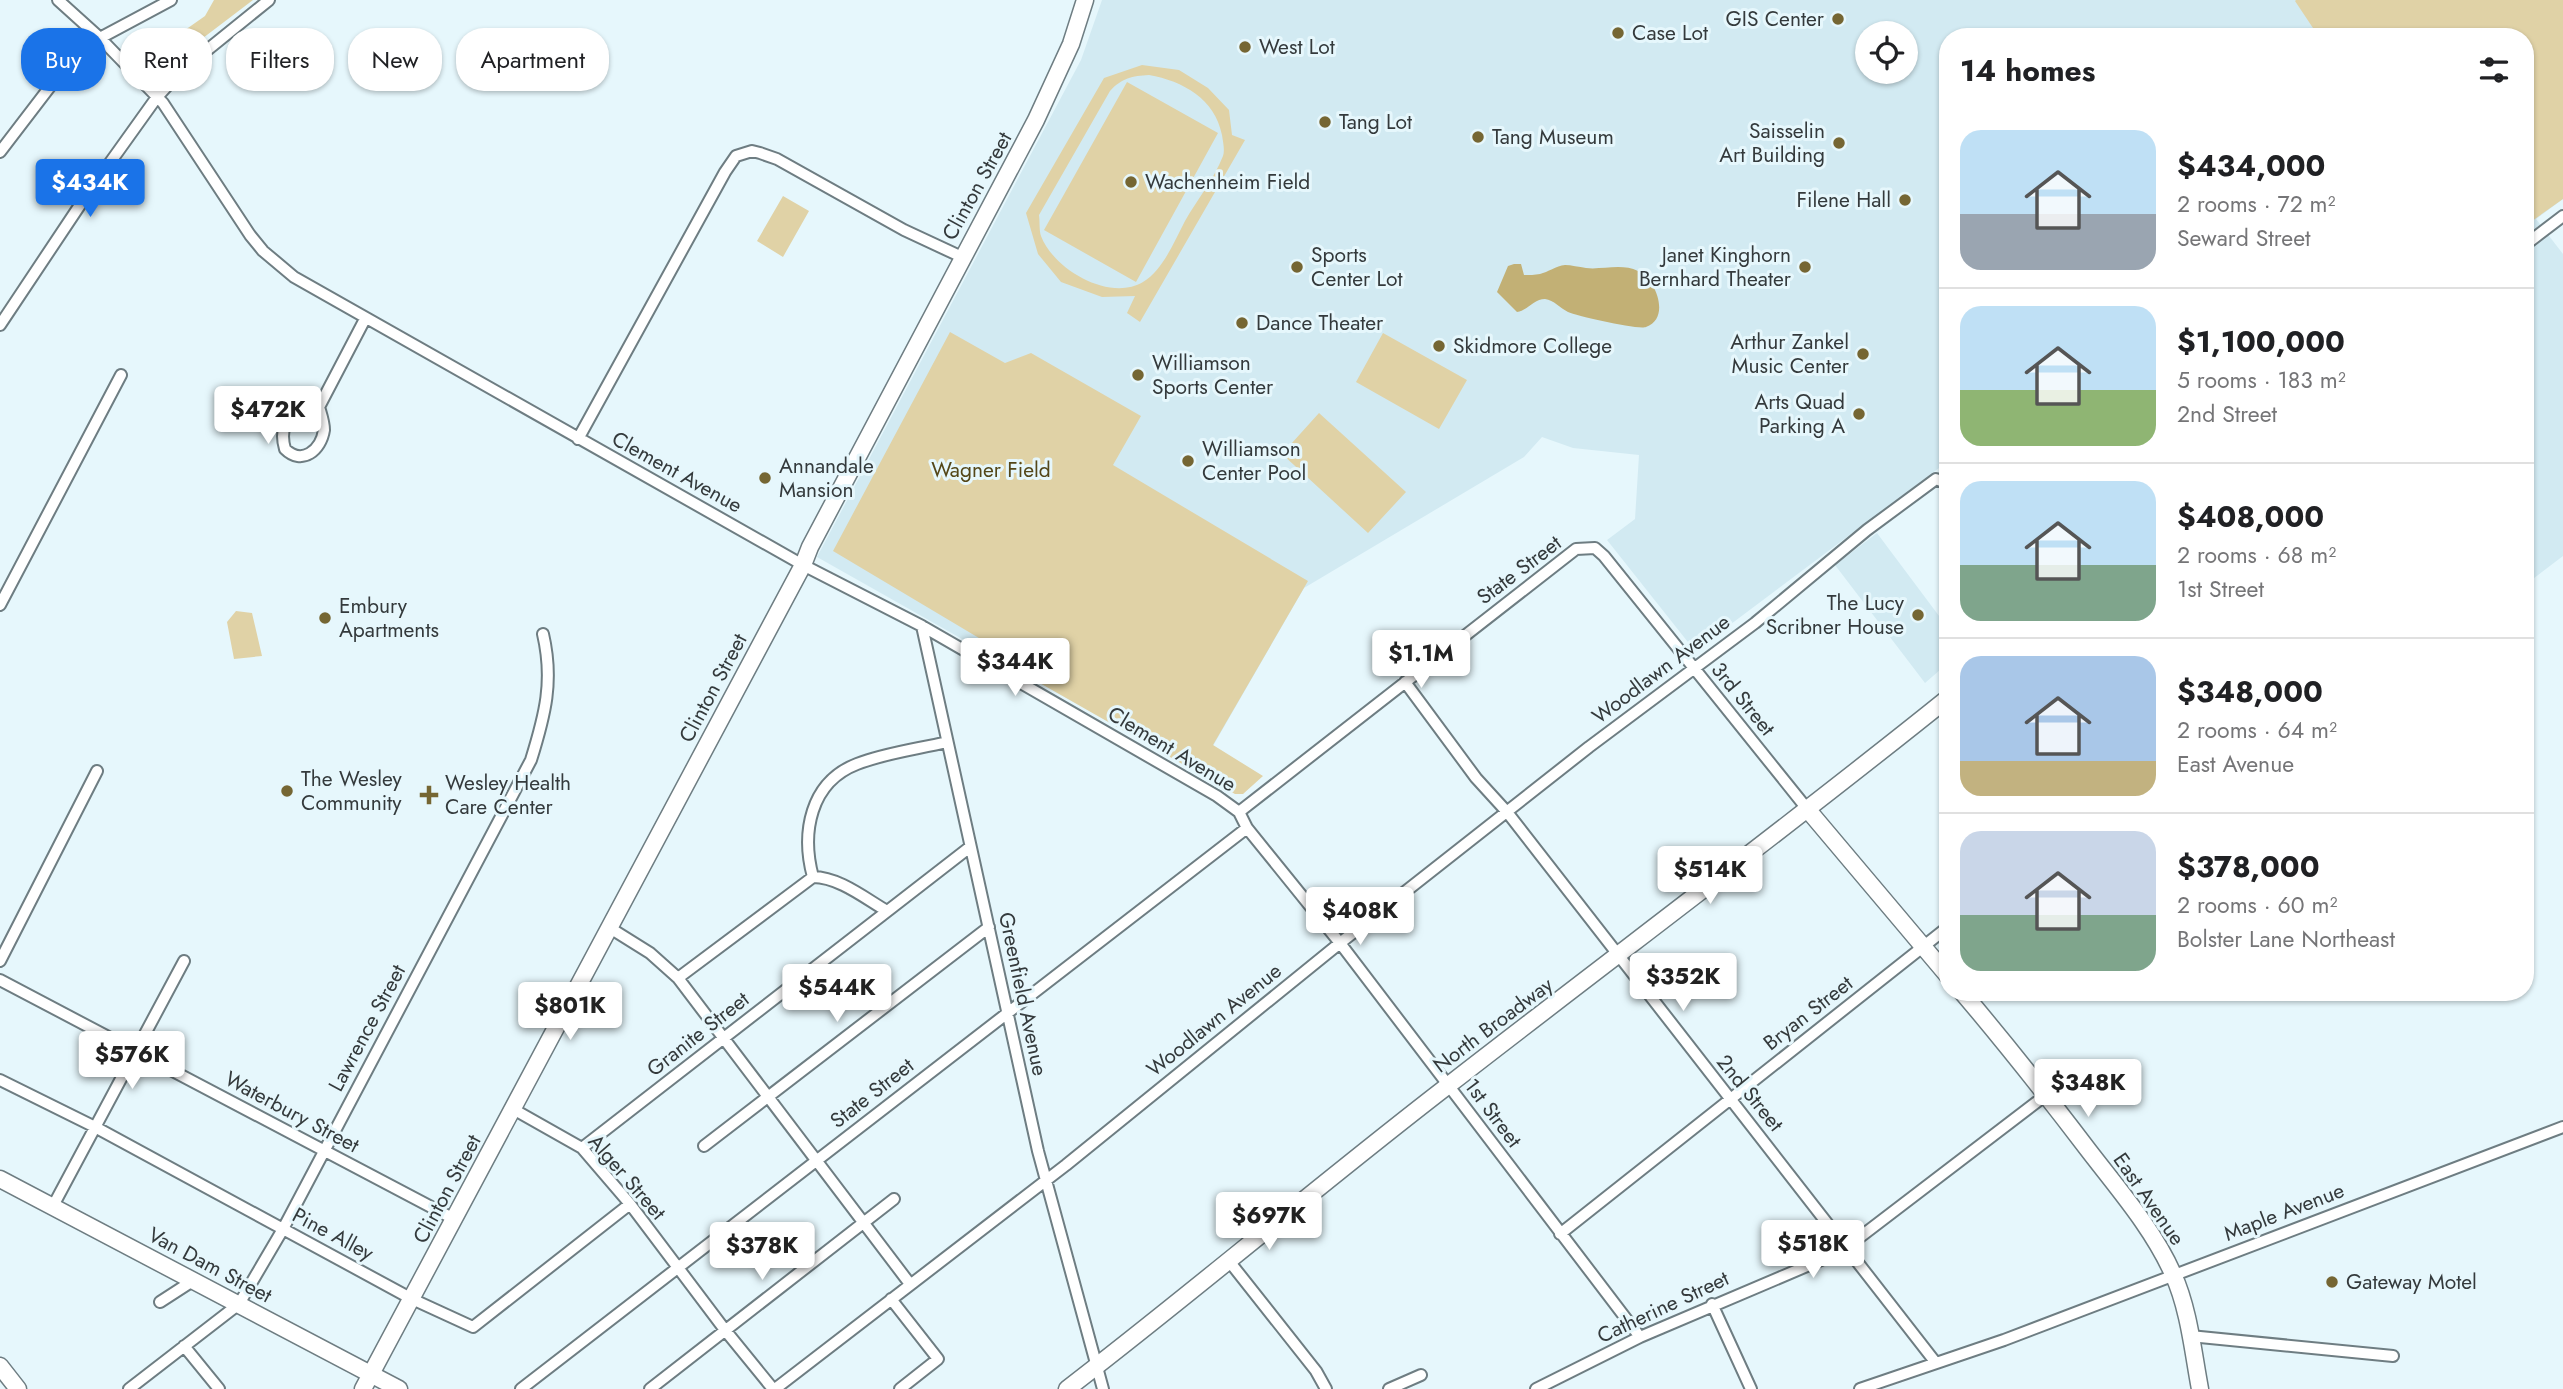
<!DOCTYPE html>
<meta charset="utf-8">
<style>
:root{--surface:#fff;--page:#f6f6f6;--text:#202124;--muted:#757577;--line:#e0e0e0;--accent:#1a73e8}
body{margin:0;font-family:Jost,sans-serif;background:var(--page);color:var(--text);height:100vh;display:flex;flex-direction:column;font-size:26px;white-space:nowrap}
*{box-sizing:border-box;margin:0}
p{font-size:23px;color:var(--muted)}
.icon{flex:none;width:38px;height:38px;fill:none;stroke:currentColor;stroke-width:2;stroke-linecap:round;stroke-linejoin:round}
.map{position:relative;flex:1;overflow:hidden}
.sheet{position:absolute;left:1939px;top:28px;width:595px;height:973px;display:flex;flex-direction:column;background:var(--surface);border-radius:28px;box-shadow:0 2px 5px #0004}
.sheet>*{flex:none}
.top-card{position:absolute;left:21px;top:28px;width:665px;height:63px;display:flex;gap:14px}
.fabs{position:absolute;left:1855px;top:21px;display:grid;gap:14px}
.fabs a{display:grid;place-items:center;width:63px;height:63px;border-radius:50%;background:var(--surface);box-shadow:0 2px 5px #0004;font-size:35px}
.price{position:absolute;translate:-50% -60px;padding:0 16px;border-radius:7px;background:#fff;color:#222;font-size:23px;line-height:46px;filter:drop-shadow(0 2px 4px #0008)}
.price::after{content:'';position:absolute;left:50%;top:42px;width:21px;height:16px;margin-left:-10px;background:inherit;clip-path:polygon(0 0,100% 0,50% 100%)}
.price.on{background:var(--accent);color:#fff}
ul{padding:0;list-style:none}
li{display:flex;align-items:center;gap:21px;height:175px;padding:0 21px}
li+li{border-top:2px solid var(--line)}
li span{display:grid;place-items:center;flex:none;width:196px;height:140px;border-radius:21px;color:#555}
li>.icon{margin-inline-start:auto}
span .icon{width:84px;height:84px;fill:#fffc;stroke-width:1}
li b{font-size:30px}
h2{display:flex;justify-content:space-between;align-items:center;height:84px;padding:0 21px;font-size:30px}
.pill{padding:0 24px;border-radius:28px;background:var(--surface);box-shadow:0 2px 5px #0004;font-size:24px;line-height:63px}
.pill.on{background:var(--accent);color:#fff}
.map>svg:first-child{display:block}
.built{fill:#d2eaf2;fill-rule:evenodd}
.green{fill:#e0d2a6;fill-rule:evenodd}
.water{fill:#c2b075}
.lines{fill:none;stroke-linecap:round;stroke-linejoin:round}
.street-casing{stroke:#6e7d82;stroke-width:14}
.secondary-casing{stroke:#6e7d82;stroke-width:19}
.street{stroke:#fff;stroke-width:10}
.secondary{stroke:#fff;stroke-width:16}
.poi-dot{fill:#756633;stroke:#e6f7fc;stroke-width:2.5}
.labels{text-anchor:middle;stroke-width:6;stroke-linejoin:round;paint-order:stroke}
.poi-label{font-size:21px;fill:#343a3c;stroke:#e6f7fc;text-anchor:start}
.street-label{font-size:21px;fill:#343a3c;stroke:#e6f7fc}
.park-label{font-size:21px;fill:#544719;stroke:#e6f7fc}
</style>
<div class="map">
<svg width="2563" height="1389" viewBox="0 0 2563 1389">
<rect width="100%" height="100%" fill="#e6f7fc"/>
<path class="built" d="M1102,0H2563V199L2536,219L2563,254V556L2525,585V37H1948V470L1943,465L1695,651L1607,540L1635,519L1639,455L1573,448L1542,437L1524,457L1304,588L1198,772L817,557L1081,60ZM1867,33H1906V72H1867Z
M1877,533L1948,628V663L1925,683L1835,565Z"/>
<path class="green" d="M214,0H253L178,57L164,72L156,73L148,63V56L205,16Z
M2296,0H2563V199L2525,226V37H2319L2295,1Z
M1142,65L1179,70L1208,88L1229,110L1232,135L1245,140L1140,322L1127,313L1135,296L1102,297L1061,282L1038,254L1026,213L1104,78ZM1149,75C1183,81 1215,99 1222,135C1223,142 1225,150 1223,156C1214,179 1197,200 1185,221C1174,242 1163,270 1143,282C1110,302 1054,270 1041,236C1039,230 1040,222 1039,215L1110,91C1122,78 1132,76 1149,75Z
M1127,82L1218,133L1136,282L1044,230Z
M783,196L809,211L783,257L757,241Z
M950,332L1005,363L1031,353L1141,416L1113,465L1308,581L1213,745L1263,776L1243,794H1235L985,652L989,644L833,551Z
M1383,333L1467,380L1439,429L1356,382Z
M1319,413L1406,492L1368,533L1282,454Z
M236,611L252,613L262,656L234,659L227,622Z"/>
<path class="water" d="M1514,264H1521L1524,275C1529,275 1535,275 1540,274C1548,272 1556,266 1565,265C1571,265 1579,267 1586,268C1602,270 1622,263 1638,271C1656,279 1671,318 1646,327C1638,330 1577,316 1568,312C1560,308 1554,300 1545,299C1534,299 1527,311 1517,312L1497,292L1508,266Z"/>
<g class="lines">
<defs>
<path id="street" d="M58,0L100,38L163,103L250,235L263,251L294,277L803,565L922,626L1217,796L1239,812L1247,828L1340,943L1640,1337
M0,152L75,54L100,38L171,0
M2525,245L2563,216
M0,325L84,199L157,97L180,72L269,0
M319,407C321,414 324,422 324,430C321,450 302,466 285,449C277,421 294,411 319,407Z
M319,407L365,319
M578,439L725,172L736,156L752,151L760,153L777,159L904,230L962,257
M0,605L121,375
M922,626L1038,1151L1103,1389
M1405,682L1476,778L1507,812L1936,1363
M1239,812L1576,549L1595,548L1604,556L1808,810
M813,877C801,833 810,782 857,764C885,753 918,749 947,742
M610,928L650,953L678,978L910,1284
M0,961L97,771
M678,978L813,877C839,877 866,899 887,911
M0,980L454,1219
M0,1080L95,1127L412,1299L473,1327L630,1204
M513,1109L582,1148L630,1204L725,1330L773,1389
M704,1146L989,927
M582,1148L970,847
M53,1206L184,961
M1560,1234L1948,927
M1229,1261L1316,1371L1326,1389
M891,1299L938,1359L900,1389
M160,1302L194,1280
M1712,1304L1751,1389
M2190,1336L2393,1356
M184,1346L219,1389
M129,1389L239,1304L283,1229L531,760C545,715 554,681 543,634
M521,1389L1247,828
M650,1389L894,1199
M775,1389L1066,1165L1340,943L1589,747L1755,623L1867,530L1936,479L1943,482L1948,488
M1389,1389L1421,1375
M1536,1389L1640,1337L1821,1260L1847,1247L2046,1095
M1860,1389L2004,1340L2563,1127"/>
<path id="secondary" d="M1808,810L1948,976
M1962,992C2006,1044 2048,1097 2089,1151C2119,1190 2153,1229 2173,1274C2189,1309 2193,1352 2200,1389
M0,1179L399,1389
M0,1366L18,1389
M363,1389L803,565L810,547L1036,120L1071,44L1085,0
M1067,1389C1196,1290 1320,1184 1450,1084C1616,955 1784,830 1948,698"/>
</defs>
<use href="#street" class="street-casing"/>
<use href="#secondary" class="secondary-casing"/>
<use href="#street" class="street"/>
<use href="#secondary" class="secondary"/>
</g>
<g class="poi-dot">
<circle cx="1838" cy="19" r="7"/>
<circle cx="1618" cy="33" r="7"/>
<circle cx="1245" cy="47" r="7"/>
<circle cx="1325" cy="122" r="7"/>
<circle cx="1478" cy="137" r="7"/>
<circle cx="1839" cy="143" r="7"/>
<circle cx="1131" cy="182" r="7"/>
<circle cx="1905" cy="200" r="7"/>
<circle cx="1297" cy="267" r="7"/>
<circle cx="1805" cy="267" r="7"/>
<circle cx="1242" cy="323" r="7"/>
<circle cx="1439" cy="346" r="7"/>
<circle cx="1863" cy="354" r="7"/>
<circle cx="1138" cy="375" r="7"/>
<circle cx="1859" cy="414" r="7"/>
<circle cx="1188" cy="461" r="7"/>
<circle cx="765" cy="478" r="7"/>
<circle cx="1918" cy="615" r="7"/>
<circle cx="325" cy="618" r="7"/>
<circle cx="287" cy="791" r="7"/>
<path d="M425.5 784.5h7v7h7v7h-7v7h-7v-7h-7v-7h7z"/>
<circle cx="2332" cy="1282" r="7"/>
</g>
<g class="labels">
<g class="poi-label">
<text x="1824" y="26" text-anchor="end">GIS Center</text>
<text x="1632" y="40">Case Lot</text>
<text x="1259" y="54">West Lot</text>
<text x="1339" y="129">Tang Lot</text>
<text x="1825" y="138" text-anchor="end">Saisselin<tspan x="1825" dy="24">Art Building</tspan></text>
<text x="1492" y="144">Tang Museum</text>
<text x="1145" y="189">Wachenheim Field</text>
<text x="1891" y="207" text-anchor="end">Filene Hall</text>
<text x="1311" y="262">Sports<tspan x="1311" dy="24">Center Lot</tspan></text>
<text x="1791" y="262" text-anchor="end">Janet Kinghorn<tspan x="1791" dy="24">Bernhard Theater</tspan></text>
<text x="1256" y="330">Dance Theater</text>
<text x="1849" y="349" text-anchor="end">Arthur Zankel<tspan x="1849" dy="24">Music Center</tspan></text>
<text x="1453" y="353">Skidmore College</text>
<text x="1152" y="370">Williamson<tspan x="1152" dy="24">Sports Center</tspan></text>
<text x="1845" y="409" text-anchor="end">Arts Quad<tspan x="1845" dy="24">Parking A</tspan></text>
<text x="1202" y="456">Williamson<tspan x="1202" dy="24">Center Pool</tspan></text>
<text x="779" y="473">Annandale<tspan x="779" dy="24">Mansion</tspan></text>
<text x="1904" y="610" text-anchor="end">The Lucy<tspan x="1904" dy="24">Scribner House</tspan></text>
<text x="339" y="613">Embury<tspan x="339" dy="24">Apartments</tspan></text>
<text x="301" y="786">The Wesley<tspan x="301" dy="24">Community</tspan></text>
<text x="445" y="790">Wesley Health<tspan x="445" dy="24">Care Center</tspan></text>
<text x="2346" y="1289">Gateway Motel</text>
</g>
<g class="street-label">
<text transform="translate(977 186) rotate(-61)" y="7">Clinton Street</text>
<text transform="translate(677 472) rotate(29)" y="7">Clement Avenue</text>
<text transform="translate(1519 570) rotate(-37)" y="7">State Street</text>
<text transform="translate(1661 669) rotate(-37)" y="7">Woodlawn Avenue</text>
<text transform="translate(713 688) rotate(-62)" y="7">Clinton Street</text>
<text transform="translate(1743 699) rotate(51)" y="7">3rd Street</text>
<text transform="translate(1172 749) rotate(31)" y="7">Clement Avenue</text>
<text transform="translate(1023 994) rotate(78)" y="7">Greenfield Avenue</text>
<text transform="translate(1808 1013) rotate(-38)" y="7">Bryan Street</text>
<text transform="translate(1214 1020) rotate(-39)" y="7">Woodlawn Avenue</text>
<text transform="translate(1493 1025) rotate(-37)" y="7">North Broadway</text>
<text transform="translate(367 1028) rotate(-62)" y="7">Lawrence Street</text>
<text transform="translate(698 1034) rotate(-38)" y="7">Granite Street</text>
<text transform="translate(872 1093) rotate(-38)" y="7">State Street</text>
<text transform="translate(1750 1093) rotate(51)" y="7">2nd Street</text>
<text transform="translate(292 1112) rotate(28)" y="7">Waterbury Street</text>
<text transform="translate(1493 1113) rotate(53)" y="7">1st Street</text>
<text transform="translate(627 1177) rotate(49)" y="7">Alger Street</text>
<text transform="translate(447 1189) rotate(-62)" y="7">Clinton Street</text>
<text transform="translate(2149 1199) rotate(55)" y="7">East Avenue</text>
<text transform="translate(2284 1212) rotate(-21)" y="7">Maple Avenue</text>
<text transform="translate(333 1234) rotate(28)" y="7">Pine Alley</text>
<text transform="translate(210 1265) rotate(28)" y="7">Van Dam Street</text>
<text transform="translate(1663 1307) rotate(-25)" y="7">Catherine Street</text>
</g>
<g class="park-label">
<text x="991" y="477">Wagner Field</text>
</g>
</g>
</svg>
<div class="fabs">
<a><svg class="icon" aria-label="locate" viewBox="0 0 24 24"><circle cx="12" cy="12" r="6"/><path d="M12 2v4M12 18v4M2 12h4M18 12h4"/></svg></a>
</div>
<b class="price on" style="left:90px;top:219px">$434K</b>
<b class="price" style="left:268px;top:446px">$472K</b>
<b class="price" style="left:1421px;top:690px">$1.1M</b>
<b class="price" style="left:1015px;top:698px">$344K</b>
<b class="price" style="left:1710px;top:906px">$514K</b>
<b class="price" style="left:1360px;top:947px">$408K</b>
<b class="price" style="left:1683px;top:1013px">$352K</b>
<b class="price" style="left:837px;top:1024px">$544K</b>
<b class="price" style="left:570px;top:1042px">$801K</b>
<b class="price" style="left:132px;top:1091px">$576K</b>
<b class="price" style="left:2088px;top:1119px">$348K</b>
<b class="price" style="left:1269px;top:1252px">$697K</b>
<b class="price" style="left:1813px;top:1280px">$518K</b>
<b class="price" style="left:762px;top:1282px">$378K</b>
<div class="top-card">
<a class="pill on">Buy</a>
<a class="pill">Rent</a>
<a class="pill">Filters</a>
<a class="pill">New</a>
<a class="pill">Apartment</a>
</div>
<section class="sheet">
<h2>14 homes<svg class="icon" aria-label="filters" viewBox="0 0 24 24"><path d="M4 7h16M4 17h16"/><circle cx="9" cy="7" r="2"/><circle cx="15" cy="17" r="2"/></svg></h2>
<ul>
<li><span style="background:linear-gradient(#bfe0f5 60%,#9aa5b1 0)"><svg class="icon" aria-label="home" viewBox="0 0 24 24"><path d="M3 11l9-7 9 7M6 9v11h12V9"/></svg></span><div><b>$434,000</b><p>2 rooms · 72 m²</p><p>Seward Street</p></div></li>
<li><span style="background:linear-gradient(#bfe0f5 60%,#8fb573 0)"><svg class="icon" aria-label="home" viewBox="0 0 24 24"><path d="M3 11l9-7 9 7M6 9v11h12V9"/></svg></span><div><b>$1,100,000</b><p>5 rooms · 183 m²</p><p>2nd Street</p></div></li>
<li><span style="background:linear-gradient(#bfe0f5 60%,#7fa58c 0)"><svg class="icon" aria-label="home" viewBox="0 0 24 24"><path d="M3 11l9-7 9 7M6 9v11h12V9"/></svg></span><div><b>$408,000</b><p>2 rooms · 68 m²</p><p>1st Street</p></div></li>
<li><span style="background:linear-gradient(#a9c7e8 75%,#c2b280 0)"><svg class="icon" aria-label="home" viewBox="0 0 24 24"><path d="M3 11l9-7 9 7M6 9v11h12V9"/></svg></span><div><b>$348,000</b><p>2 rooms · 64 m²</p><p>East Avenue</p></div></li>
<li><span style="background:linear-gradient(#c9d6e8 60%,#7fa58c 0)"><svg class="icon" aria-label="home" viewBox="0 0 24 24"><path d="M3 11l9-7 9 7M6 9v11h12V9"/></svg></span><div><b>$378,000</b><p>2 rooms · 60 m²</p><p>Bolster Lane Northeast</p></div></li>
</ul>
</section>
</div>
